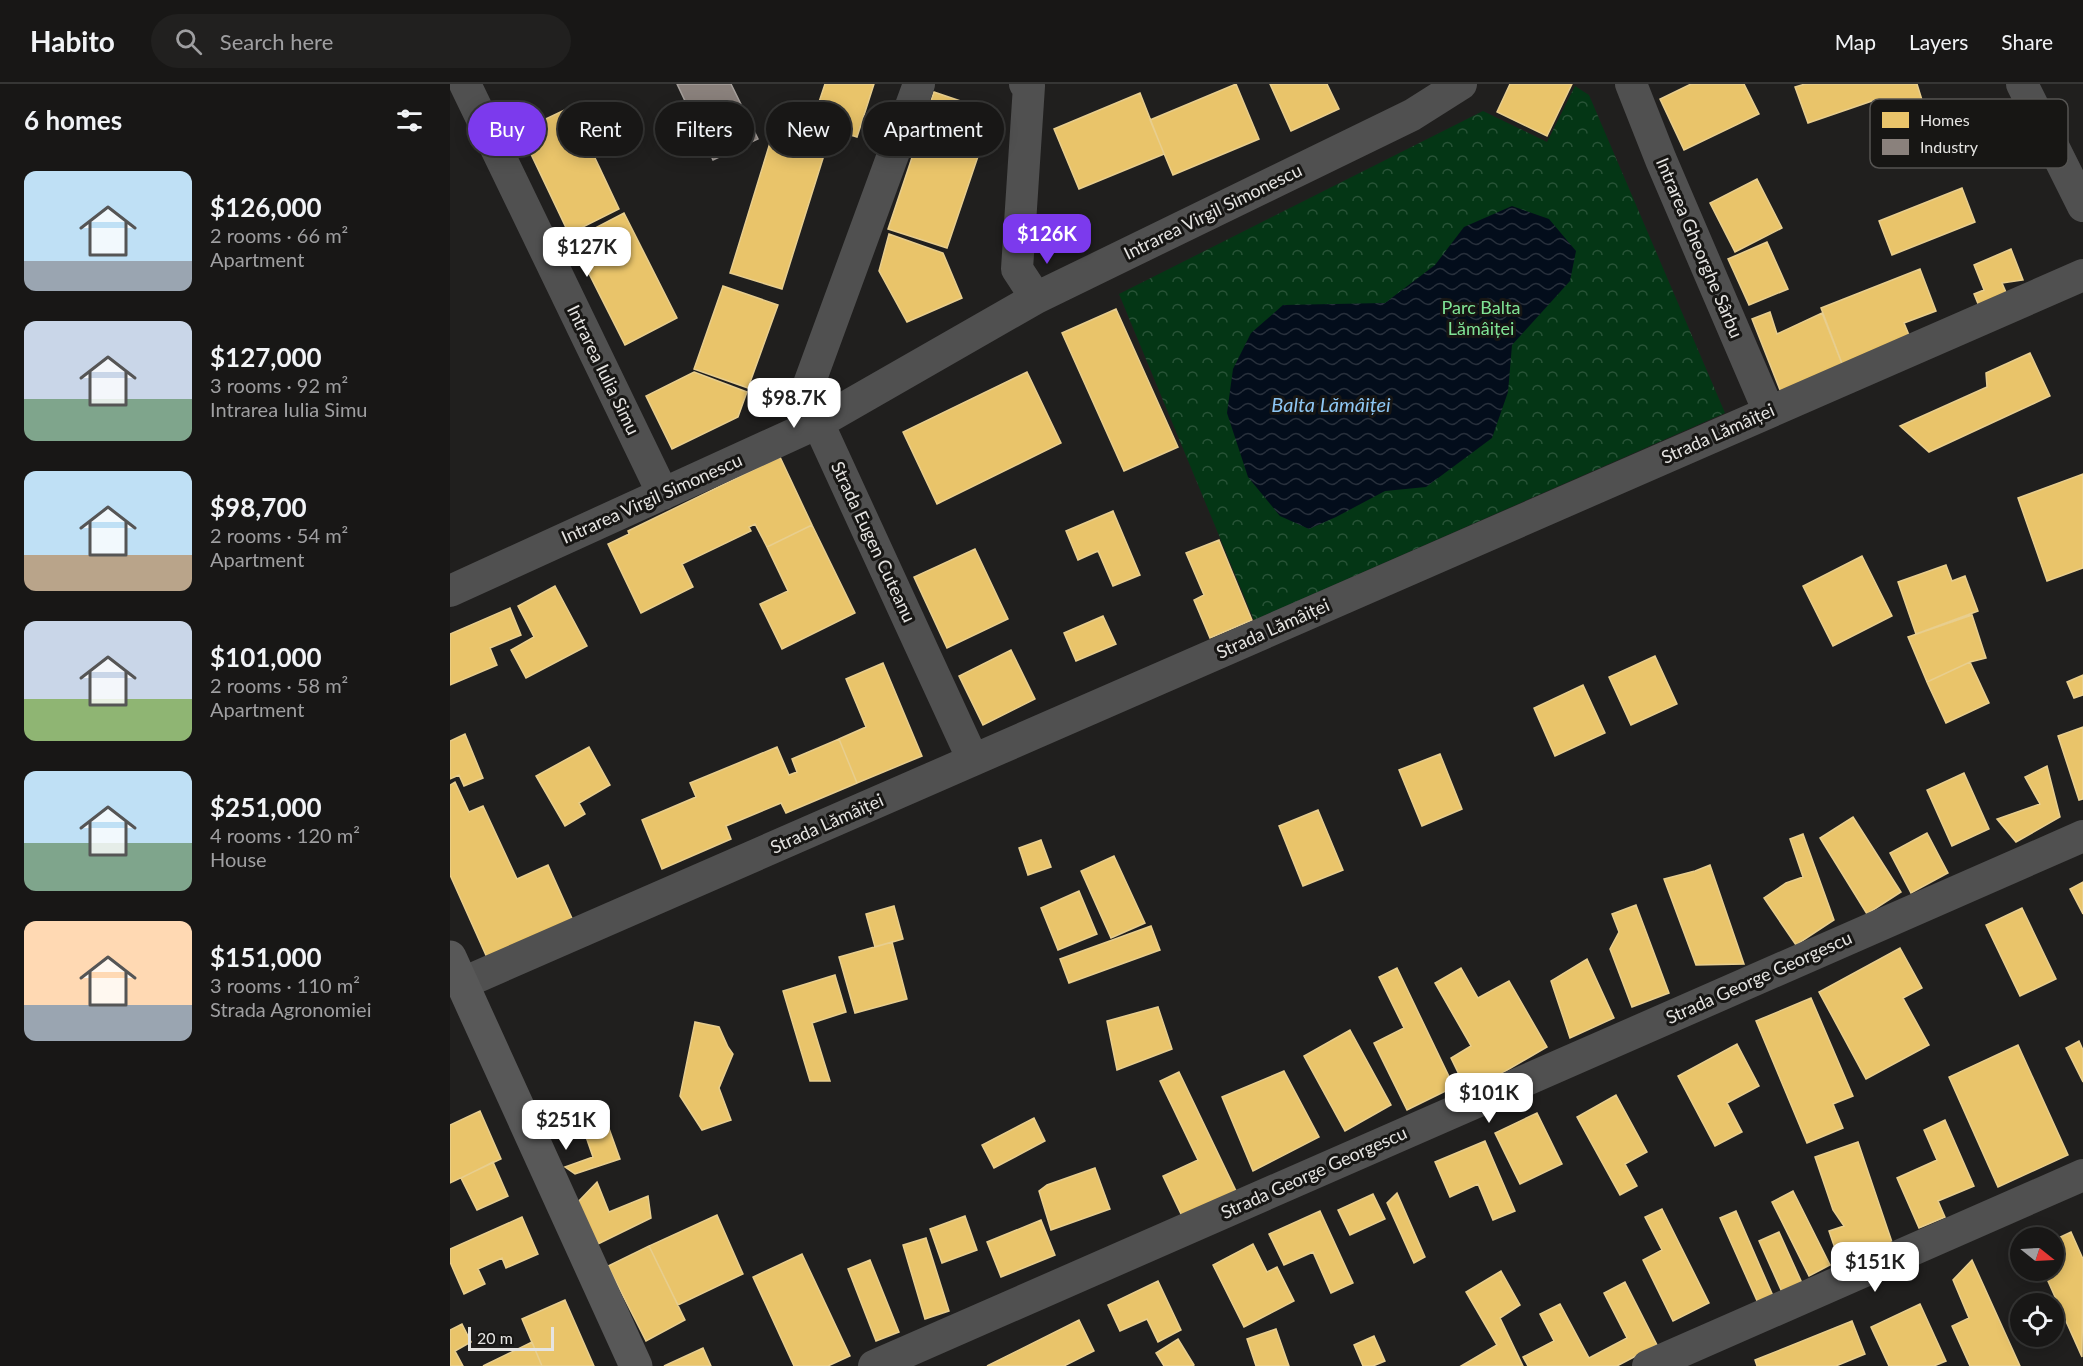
<!DOCTYPE html>
<meta charset="utf-8">
<style>
:root{--surface:#181716;--page:#21201f;--text:#f1f3f6;--muted:#9f9fa1;--line:#363635;--accent:#7c3aed}
body{margin:0;font-family:Lato,sans-serif;background:var(--page);color:var(--text);height:100vh;display:flex;flex-direction:column;font-size:22px;white-space:nowrap}
*{box-sizing:border-box;margin:0}
p{font-size:20px;color:var(--muted)}
.icon{flex:none;width:33px;height:33px;fill:none;stroke:currentColor;stroke-width:2;stroke-linecap:round;stroke-linejoin:round}
.map{position:relative;flex:1;overflow:hidden}
.details{display:flex;flex-direction:column;background:var(--surface);width:450px}
.details>*{flex:none}
.hud{position:absolute;left:18px;top:18px;width:570px;height:54px;display:flex;gap:12px}
.needle{width:39px;rotate:108deg}
.buttons{position:absolute;left:1560px;top:1143px;display:grid;gap:12px}
.buttons a{display:grid;place-items:center;width:54px;height:54px;border-radius:50%;background:var(--surface);box-shadow:0 3px 15px #0003,0 0 0 2px var(--line);font-size:30px}
.scale{position:absolute;left:18px;bottom:15px;width:86px;box-sizing:border-box;padding-left:6px;border:3px solid #e5e4e2;border-top:0;font-size:16px;line-height:21px;white-space:nowrap;color:#e5e4e2;-webkit-text-stroke:4px #171614;paint-order:stroke}
.price{position:absolute;translate:-50% -51px;padding:0 14px;border-radius:12px;background:#fff;color:#222;font-size:20px;line-height:39px;filter:drop-shadow(0 2px 3px #0008)}
.price::after{content:'';position:absolute;left:50%;top:36px;width:18px;height:14px;margin-left:-9px;background:inherit;clip-path:polygon(0 0,100% 0,50% 100%)}
.price.active{background:var(--accent);color:#fff}
ul{padding:0;list-style:none}
li{display:flex;align-items:center;gap:18px;height:150px;padding:0 24px}
li span{display:grid;place-items:center;flex:none;width:168px;height:120px;border-radius:12px;color:#555}
li>.icon{margin-inline-start:auto}
span .icon{width:72px;height:72px;fill:#fffc;stroke-width:1}
li b{font-size:26px}
h2{display:flex;justify-content:space-between;align-items:center;height:72px;padding:0 24px;font-size:26px}
.tag{padding:0 21px;border-radius:27px;background:var(--surface);box-shadow:0 3px 15px #0003,0 0 0 2px var(--line);font-size:21px;line-height:54px}
.tag.active{background:var(--accent);color:#fff}
header{display:flex;align-items:center;gap:36px;box-sizing:border-box;height:84px;padding:0 30px;background:var(--surface);border-bottom:2px solid var(--line)}
header strong{font-size:28px}
nav{display:flex;gap:33px;margin-inline-start:auto;font-size:21px}
.search{width:420px;height:54px;background:var(--page);display:flex;align-items:center;gap:15px;box-sizing:border-box;padding:0 21px;border-radius:33px;color:var(--muted);font-size:22px}
main{display:flex;flex:1;min-height:0}
.map>svg:first-child{display:block}
.forest{fill:url(#forest-crowns)}
.water{fill:url(#water-waves)}
.homes{fill:#e9c46a;stroke:#e8ce8e;stroke-width:1.5}
.industry{fill:#8a817c;stroke:#a59f9b;stroke-width:1.5}
.lines{fill:none;stroke-linecap:round;stroke-linejoin:round}
.minor{stroke:#505050;stroke-width:32}
.major{stroke:#585858;stroke-width:33}
.labels{text-anchor:middle;stroke-width:6;stroke-linejoin:round;paint-order:stroke}
.street-label{font-size:18px;fill:#e5e4e2;stroke:#171614}
.park-label{font-size:18px;fill:#80e496;stroke:#171614}
.water-label{font-size:20px;font-style:italic;fill:#8ec7f4;stroke:#171614}
.key{fill:#171614;stroke:#555452;stroke-width:1.5}
.key-label{font-size:16px;fill:#e5e4e2}
</style>
<header>
<strong>Habito</strong>
<div class="search"><svg class="icon" aria-label="search" viewBox="0 0 24 24"><circle cx="10" cy="10" r="6"/><path d="M15 15l6 6"/></svg>Search here</div>
<nav><a>Map</a><a>Layers</a><a>Share</a></nav>
</header>
<main>
<section class="details">
<h2>6 homes<svg class="icon" aria-label="filters" viewBox="0 0 24 24"><path d="M4 7h16M4 17h16"/><circle cx="9" cy="7" r="2"/><circle cx="15" cy="17" r="2"/></svg></h2>
<ul>
<li><span style="background:linear-gradient(#bfe0f5 75%,#9aa5b1 0)"><svg class="icon" aria-label="home" viewBox="0 0 24 24"><path d="M3 11l9-7 9 7M6 9v11h12V9"/></svg></span><div><b>$126,000</b><p>2 rooms · 66 m²</p><p>Apartment</p></div></li>
<li><span style="background:linear-gradient(#c9d6e8 65%,#7fa58c 0)"><svg class="icon" aria-label="home" viewBox="0 0 24 24"><path d="M3 11l9-7 9 7M6 9v11h12V9"/></svg></span><div><b>$127,000</b><p>3 rooms · 92 m²</p><p>Intrarea Iulia Simu</p></div></li>
<li><span style="background:linear-gradient(#bfe0f5 70%,#b9a48a 0)"><svg class="icon" aria-label="home" viewBox="0 0 24 24"><path d="M3 11l9-7 9 7M6 9v11h12V9"/></svg></span><div><b>$98,700</b><p>2 rooms · 54 m²</p><p>Apartment</p></div></li>
<li><span style="background:linear-gradient(#c9d6e8 65%,#8fb573 0)"><svg class="icon" aria-label="home" viewBox="0 0 24 24"><path d="M3 11l9-7 9 7M6 9v11h12V9"/></svg></span><div><b>$101,000</b><p>2 rooms · 58 m²</p><p>Apartment</p></div></li>
<li><span style="background:linear-gradient(#bfe0f5 60%,#7fa58c 0)"><svg class="icon" aria-label="home" viewBox="0 0 24 24"><path d="M3 11l9-7 9 7M6 9v11h12V9"/></svg></span><div><b>$251,000</b><p>4 rooms · 120 m²</p><p>House</p></div></li>
<li><span style="background:linear-gradient(#ffd9b3 70%,#9aa5b1 0)"><svg class="icon" aria-label="home" viewBox="0 0 24 24"><path d="M3 11l9-7 9 7M6 9v11h12V9"/></svg></span><div><b>$151,000</b><p>3 rooms · 110 m²</p><p>Strada Agronomiei</p></div></li>
</ul>
</section>
<div class="map">
<svg width="1633" height="1282" viewBox="0 0 1633 1282">
<defs>
<pattern id="forest-crowns" width="20" height="18" patternUnits="userSpaceOnUse" patternTransform="scale(1.5)"><rect width="20" height="18" fill="#043615"/><path d="M2 6a3 3 0 1 1 6 0M12 15a3 3 0 1 1 6 0" fill="none" stroke="#285337"/></pattern>
<pattern id="water-waves" width="16" height="10" patternUnits="userSpaceOnUse" patternTransform="scale(1.5)"><rect width="16" height="10" fill="#030d1b"/><path d="M0 5q4-4 8 0t8 0" fill="none" stroke="#28303c"/></pattern>
</defs>
<rect width="100%" height="100%" fill="#201f1e"/>
<path class="forest" d="M1125,2L1139,11L1275,329L804,536L669,210L1033,27L1097,58Z"/>
<path class="water" d="M1062,122L1099,135L1126,167L1120,197L1062,261L1058,308L1042,354L976,403L935,407L886,433L859,445L830,432L798,393L777,329L783,285L801,249L833,221L935,219L985,181L1014,143Z"/>
<path class="homes" d="M375,0H424L407,53L362,39Z
M786,0L809,55L723,91L700,36Z
M820,0H877L889,25L841,47Z
M1060,0H1122L1097,52L1047,28Z
M1241,0H1294L1309,30L1234,66L1210,15Z
M1355,0H1467L1472,16L1430,30L1425,16L1358,39L1345,3Z
M484,8L543,28L497,164L438,145Z
M690,9L714,70L629,105L604,45Z
M121,23L169,125L119,150L70,47Z
M327,36L380,52L332,205L280,189Z
M1307,95L1332,144L1285,168L1260,119Z
M1512,104L1525,138L1442,171L1429,137Z
M174,129L227,234L175,261L122,156Z
M439,150L493,169L512,214L457,238L429,187Z
M1317,158L1338,205L1299,221L1278,175Z
M1561,165L1573,196L1552,199L1559,215L1531,227L1524,210L1534,206L1524,181Z
M1470,185L1486,227L1454,239L1464,263L1396,290L1371,224Z
M273,202L328,221L298,304L244,285Z
M666,225L728,363L674,387L612,249Z
M1320,228L1327,250L1372,229L1396,290L1334,316L1302,235Z
M1580,269L1600,312L1479,368L1450,342L1537,303L1536,289Z
M244,288L297,308L288,333L222,365L196,312Z
M577,288L611,359L487,420L453,348Z
M330,373L362,441L317,463L305,440L299,443L301,447L232,480L243,503L191,529L158,460L179,450L178,447Z
M1633,390V484L1597,497L1568,414Z
M663,427L690,491L663,502L648,467L628,476L616,447Z
M362,441L405,529L332,565L310,520L338,507L317,463Z
M769,456L802,536L760,554L744,516L754,511L736,469Z
M525,465L558,535L497,564L464,493Z
M1412,472L1442,532L1383,562L1353,502Z
M1496,481L1502,497L1515,492L1528,527L1466,550L1448,498Z
M105,502L137,562L76,594L61,566L84,553L68,522Z
M60,524L71,551L40,564L47,581L0,601V550Z
M1522,531L1536,574L1520,578L1477,598L1458,553Z
M653,532L666,560L626,577L614,549Z
M561,566L585,615L533,641L509,592Z
M1205,572L1227,620L1181,641L1159,593Z
M1520,578L1539,619L1496,639L1477,598Z
M433,579L472,672L407,699L389,655L416,643L396,595Z
M1633,591V611L1624,614L1617,598Z
M1133,601L1155,649L1105,672L1084,624Z
M1633,643V715L1629,716L1608,652Z
M15,650L33,694L14,702L9,691L0,695V657Z
M389,655L407,699L336,729L331,719L276,742L281,755L212,785L192,736L246,713L240,699L327,663L339,691L347,688L342,675Z
M139,663L160,701L129,719L135,730L115,742L86,692Z
M990,670L1012,725L972,742L949,686Z
M1597,682L1610,733L1566,758L1547,735L1590,720L1575,693Z
M1514,689L1539,745L1502,762L1477,706Z
M5,698L19,728L33,722L67,795L98,781L124,839L39,878L0,791V701Z
M868,726L893,786L853,802L829,742Z
M1403,733L1451,808L1417,830L1370,754Z
M1477,749L1498,789L1461,809L1440,769Z
M1353,750L1384,836L1346,861L1314,814L1336,799L1353,793L1340,755Z
M591,756L601,783L578,791L569,764Z
M664,772L695,839L661,854L631,787Z
M1260,781L1294,880L1246,881L1214,795L1245,787Z
M1633,798V830L1620,805Z
M629,807L647,850L608,866L591,824Z
M1186,821L1219,909L1182,923L1160,865L1169,848L1162,830Z
M444,822L453,855L425,863L416,830Z
M1572,824L1606,895L1570,912L1536,841Z
M701,842L710,866L619,899L610,875Z
M442,858L457,915L405,929L389,873Z
M1450,864L1472,904L1453,914L1479,961L1416,995L1369,908Z
M1137,875L1164,934L1120,954L1101,897Z
M947,884L1004,1003L957,1026L924,959L954,944L929,893Z
M1011,884L1028,914L1059,897L1097,963L1018,1009L1001,974L1021,962L985,899Z
M385,891L396,928L362,939L380,997H360L333,907Z
M1361,914L1403,1012L1383,1020L1393,1044L1357,1059L1306,937Z
M708,923L722,965L667,986L657,937Z
M245,938L269,943L278,963L283,970L269,1004L281,1036L252,1046L230,1012Z
M900,946L941,1021L895,1047L854,972Z
M1629,957L1633,966V998L1616,964Z
M1287,960L1309,1002L1277,1019L1292,1048L1265,1062L1228,992Z
M1568,961L1618,1071L1548,1103L1499,993Z
M834,987L869,1053L803,1087L772,1013Z
M729,988L786,1107L732,1132L713,1092L748,1076L710,997Z
M1166,1011L1197,1068L1175,1080L1187,1102L1170,1111L1127,1033Z
M30,1027L51,1075L0,1099V1041Z
M1087,1029L1112,1080L1070,1100L1045,1049Z
M584,1034L595,1057L544,1084L532,1061Z
M1495,1036L1524,1102L1488,1117L1495,1133L1469,1144L1447,1094L1487,1076L1474,1046Z
M157,1039L170,1075L125,1090L115,1083L143,1073L134,1047Z
M1035,1057L1065,1127L1043,1136L1028,1100L1000,1113L985,1078Z
M1408,1058L1444,1164L1391,1182L1379,1147L1394,1142L1383,1126L1365,1073Z
M43,1078L58,1112L27,1126L11,1094Z
M645,1084L660,1125L601,1146L589,1107L597,1101Z
M147,1098L159,1128L198,1112L201,1134L148,1160L128,1118Z
M1343,1107L1380,1181L1359,1192L1322,1118Z
M947,1109L975,1173L964,1179L937,1119Z
M923,1110L935,1135L900,1151L888,1126Z
M1212,1125L1259,1219L1223,1237L1193,1176L1212,1166L1195,1133Z
M870,1127L903,1199L881,1209L863,1168L834,1181L819,1150Z
M1286,1127L1323,1212L1308,1219L1270,1134Z
M267,1131L293,1190L228,1221L199,1162Z
M515,1132L527,1166L492,1179L480,1145Z
M72,1133L88,1170L56,1184L52,1174L28,1185L35,1200L14,1210L0,1178V1165Z
M591,1136L605,1171L551,1193L537,1158Z
M1329,1148L1352,1199L1332,1208L1309,1157Z
M1621,1148L1633,1175L1632,1273L1593,1186H1604V1156Z
M476,1154L499,1227L475,1235L453,1161Z
M803,1160L817,1188L827,1183L844,1217L794,1243L763,1181Z
M199,1162L235,1236L196,1257L158,1182Z
M352,1170L400,1272L378,1282H344L303,1193Z
M420,1176L449,1248L426,1257L398,1185Z
M1522,1176L1570,1282H1520L1502,1242L1519,1234L1503,1196Z
M1051,1187L1070,1221L1050,1234L1073,1282H1011L1047,1261L1016,1208Z
M708,1197L731,1246L708,1258L697,1235L670,1247L658,1221Z
M1175,1198L1207,1261L1167,1282H1078L1073,1273L1104,1257L1090,1230L1110,1220L1139,1274L1177,1254L1154,1209Z
M115,1216L144,1282H92L72,1235Z
M1470,1220L1496,1277L1484,1282H1439L1421,1243Z
M629,1236L644,1267L614,1282H537Z
M1402,1237L1415,1270L1386,1282H1307L1305,1276Z
M12,1240L21,1258L5,1267L13,1282H0V1246Z
M826,1245L839,1282H806L797,1255Z
M924,1252L935,1277L923,1282H913L904,1261Z
M728,1255L744,1281L743,1282H714L706,1269Z
M82,1258L92,1282H33Z
M253,1264L261,1282H214Z"/>
<path class="industry" d="M227,0H281L308,55L263,76Z"/>
<g class="lines">
<path class="minor" d="M15,0L213,410
M469,0L359,300L358,317L523,676
M575,0L579,2L567,185L586,214
M1181,0L1211,76L1319,328
M1572,0L1633,122
M0,507L368,339L586,214L962,31L1011,0
M13,899L1633,191
M424,1282L1633,752
M1198,1282L1633,1091"/>
<path class="major" d="M0,873L186,1282"/>
</g>
<g class="labels">
<g class="street-label">
<text transform="translate(763 128) rotate(-26)" y="6">Intrarea Virgil Simonescu</text>
<text transform="translate(1249 164) rotate(67)" y="6">Intrarea Gheorghe Sârbu</text>
<text transform="translate(153 286) rotate(64)" y="6">Intrarea Iulia Simu</text>
<text transform="translate(1268 350) rotate(-24)" y="6">Strada Lămâiței</text>
<text transform="translate(202 415) rotate(-24)" y="6">Intrarea Virgil Simonescu</text>
<text transform="translate(423 458) rotate(65)" y="6">Strada Eugen Cuteanu</text>
<text transform="translate(823 545) rotate(-24)" y="6">Strada Lămâiței</text>
<text transform="translate(377 740) rotate(-24)" y="6">Strada Lămâiței</text>
<text transform="translate(1309 894) rotate(-24)" y="6">Strada George Georgescu</text>
<text transform="translate(864 1089) rotate(-24)" y="6">Strada George Georgescu</text>
</g>
<g class="park-label">
<text x="1031" y="230">Parc Balta<tspan x="1031" dy="21">Lămâiței</tspan></text>
</g>
<g class="water-label">
<text x="881" y="328">Balta Lămâiței</text>
</g>
</g>
<rect x="1420" y="15" width="198" height="69" rx="9" class="key"/>
<rect x="1432" y="28" width="27" height="16" fill="#e9c46a"/>
<rect x="1432" y="55" width="27" height="16" fill="#8a817c"/>
<g class="key-label">
<text x="1470" y="42">Homes</text>
<text x="1470" y="69">Industry</text>
</g>
</svg>
<div class="buttons">
<a><svg class="needle" viewBox="-14 -14 28 28"><path d="M0-13l5 13h-10z" fill="#e53935"/><path d="M0 13l5-13h-10z" fill="#9f9fa1"/></svg></a>
<a><svg class="icon" aria-label="locate" viewBox="0 0 24 24"><circle cx="12" cy="12" r="6"/><path d="M12 2v4M12 18v4M2 12h4M18 12h4"/></svg></a>
</div>
<div class="scale">20 m</div>
<b class="price active" style="left:597px;top:181px">$126K</b>
<b class="price" style="left:137px;top:194px">$127K</b>
<b class="price" style="left:344px;top:345px">$98.7K</b>
<b class="price" style="left:1039px;top:1040px">$101K</b>
<b class="price" style="left:116px;top:1067px">$251K</b>
<b class="price" style="left:1425px;top:1209px">$151K</b>
<div class="hud">
<a class="tag active">Buy</a>
<a class="tag">Rent</a>
<a class="tag">Filters</a>
<a class="tag">New</a>
<a class="tag">Apartment</a>
</div>
</div>
</main>
